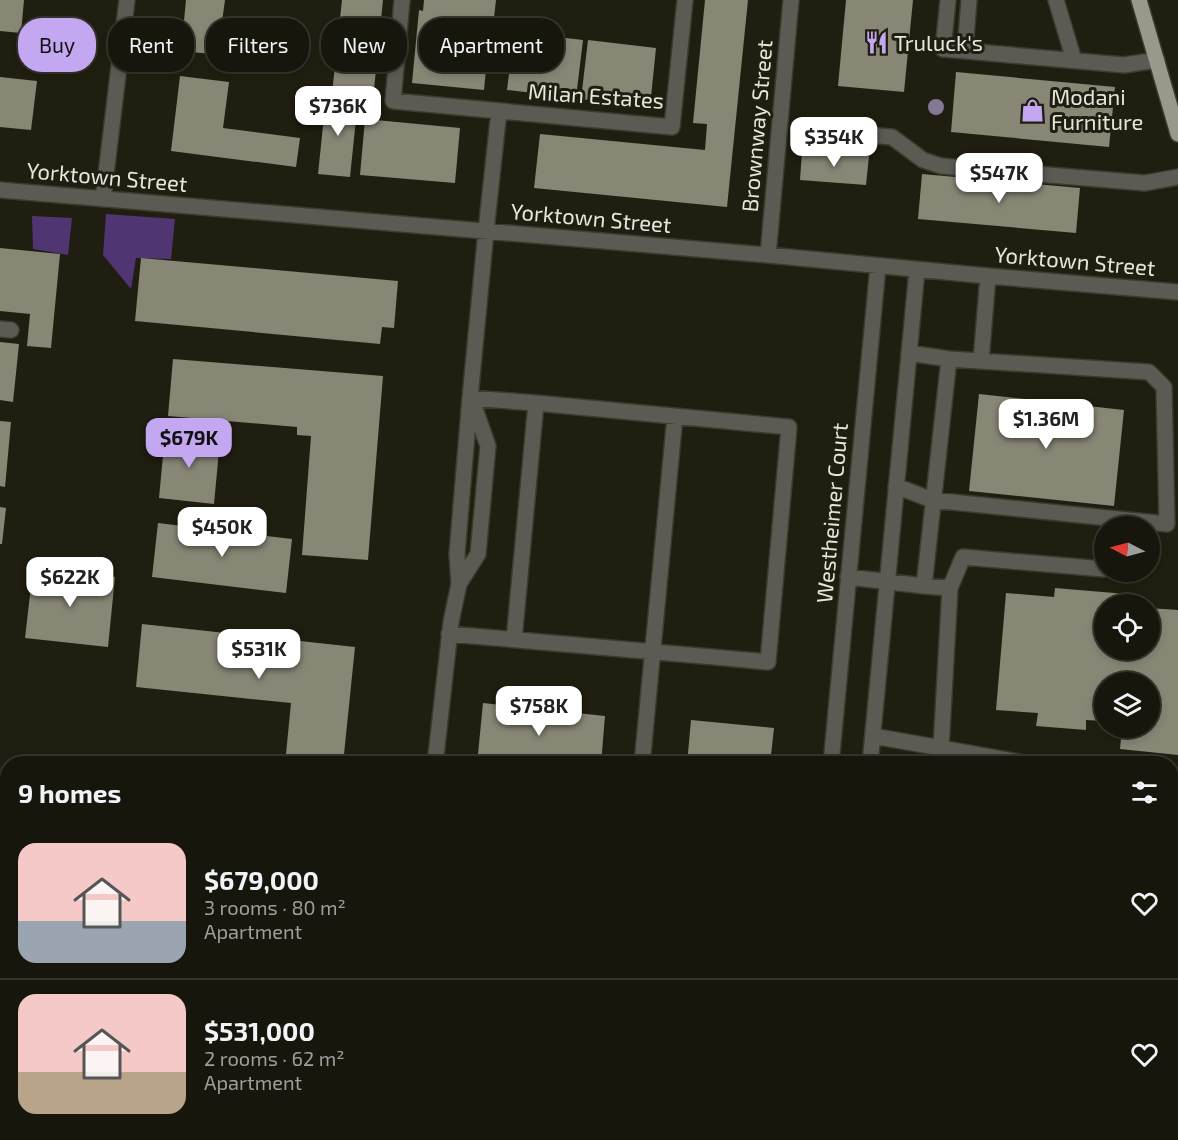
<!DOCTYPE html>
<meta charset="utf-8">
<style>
:root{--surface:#17160c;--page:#24231a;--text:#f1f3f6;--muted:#9e9f9d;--line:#36352d;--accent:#c4a7f1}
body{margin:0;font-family:"Exo 2",sans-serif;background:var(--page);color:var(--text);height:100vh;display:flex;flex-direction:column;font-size:22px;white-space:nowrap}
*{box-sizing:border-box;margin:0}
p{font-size:20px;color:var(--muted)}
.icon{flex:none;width:33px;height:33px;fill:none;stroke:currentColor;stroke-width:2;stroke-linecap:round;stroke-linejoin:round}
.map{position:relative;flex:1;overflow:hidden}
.sheet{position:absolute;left:0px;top:756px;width:1179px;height:384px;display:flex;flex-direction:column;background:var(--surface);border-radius:24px 24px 0 0;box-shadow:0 3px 9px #0003,0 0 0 2px var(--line)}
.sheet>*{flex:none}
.top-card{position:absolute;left:18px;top:18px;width:600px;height:54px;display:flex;gap:12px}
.needle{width:39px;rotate:276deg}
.controls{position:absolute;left:1094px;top:516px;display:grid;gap:12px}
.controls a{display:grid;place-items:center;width:66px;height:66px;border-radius:50%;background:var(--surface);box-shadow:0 3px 9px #0003,0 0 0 2px var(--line);font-size:30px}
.price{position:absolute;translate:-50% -51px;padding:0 14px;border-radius:12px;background:#fff;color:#222;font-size:20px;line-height:39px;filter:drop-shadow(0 2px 3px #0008)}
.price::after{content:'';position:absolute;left:50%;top:36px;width:18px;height:14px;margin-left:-9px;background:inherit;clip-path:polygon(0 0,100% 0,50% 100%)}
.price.on{background:var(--accent);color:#111}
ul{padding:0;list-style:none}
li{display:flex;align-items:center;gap:18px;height:150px;padding:0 18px}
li+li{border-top:2px solid var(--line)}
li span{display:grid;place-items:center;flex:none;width:168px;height:120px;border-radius:18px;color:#555}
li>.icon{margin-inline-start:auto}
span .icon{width:72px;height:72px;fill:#fffc;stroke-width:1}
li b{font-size:26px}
h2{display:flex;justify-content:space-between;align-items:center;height:72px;padding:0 18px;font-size:26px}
.tag{padding:0 21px;border-radius:24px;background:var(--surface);box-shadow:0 3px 9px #0003,0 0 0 2px var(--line);font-size:21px;line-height:54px}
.tag.on{background:var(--accent);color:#111}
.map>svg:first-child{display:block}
.green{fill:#503573}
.building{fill:#888776}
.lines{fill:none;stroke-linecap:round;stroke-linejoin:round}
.minor-casing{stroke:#3b3a2d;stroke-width:18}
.major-casing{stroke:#3b3a2d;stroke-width:18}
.minor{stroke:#5b5b54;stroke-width:15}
.major{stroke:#9a988a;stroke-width:15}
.tree{fill:#857893}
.labels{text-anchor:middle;stroke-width:6;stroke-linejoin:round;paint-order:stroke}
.poi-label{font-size:22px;fill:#e7e6dd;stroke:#1f1e10;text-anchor:start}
.street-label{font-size:22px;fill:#e7e6dd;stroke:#1f1e10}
</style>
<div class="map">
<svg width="1178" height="1140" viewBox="0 0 1178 1140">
<rect width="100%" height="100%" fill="#1f1e10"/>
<path class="green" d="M106,214L175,219L171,259L136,258L131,289L103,255Z
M32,216L72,218L68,255L33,249Z"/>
<path class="building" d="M0,0H24L21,33L0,31Z
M186,0H225L222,22L267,26L264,59L181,51Z
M342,0H383L373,99L332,94Z
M424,0H496L494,18H491L484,90L412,83L419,10L423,11Z
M705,0H748L727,207L534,188L540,134L705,150L707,124L693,123Z
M846,0H913L904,92L838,86Z
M514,32L583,40L576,98L507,90Z
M588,40L656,48L650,107L581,99Z
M956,72L1115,87L1109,147L951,132Z
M180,76L229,82L223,128L300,138L296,167L171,151Z
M0,77L37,81L31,130L0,127Z
M326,97L358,100L350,177L318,174Z
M365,119L460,128L455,183L360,175Z
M802,151L869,156L866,185L800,180Z
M922,174L1080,188L1076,233L918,219Z
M0,248L60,254L51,348L27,346L30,314L0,311Z
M141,258L398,281L394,328L382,327L380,344L135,321Z
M0,342L19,344L13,402L0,400Z
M173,359L383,376L368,560L302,555L311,436L297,435V427L168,416Z
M979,394L1124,410L1114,506L969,491Z
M0,421L11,422L5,487L0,486Z
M165,434L220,440L214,504L159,498Z
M0,507L6,508L2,544H0Z
M158,523L292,539L286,593L152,577Z
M33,569L115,577L108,647L25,638Z
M1055,588L1126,594L1125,604H1104V650H1149V608L1178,610V755L1120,749L1122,728H1149V682H1104V721L1086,720V730L1036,726L1038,713L996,710L1006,593L1054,597Z
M142,624L355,647L343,764H285L291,703L136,687Z
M483,703L605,716L601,764H477Z
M691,720L774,728L770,764H687Z
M131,757L176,762V764H131Z
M99,1132H126L164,1139V1140H98Z
M440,1132H565L564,1140H439Z
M651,1132H729V1140H650Z"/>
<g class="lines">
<defs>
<path id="minor" d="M402,0L393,101L672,127L685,0
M948,0L943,49L1124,65L1157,60
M1056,0L1074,60
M965,50L969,0
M840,147L841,133L892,137L923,160L941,166L1145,183L1178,177
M0,190L768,255L988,276L1178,292
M103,199L127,0
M768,255L791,0
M0,329L11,330
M909,353L949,359
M981,361L988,276
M470,398L536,403
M896,486L932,500L1167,524L1164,387L1149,372L949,359L924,586
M848,577L924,586L950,588
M459,584L478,554L488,446L473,403
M449,634C556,644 662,652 768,662L789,427L536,403L514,640
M873,736L941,748L945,764
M435,764L451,622L459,584L457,554L470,398L486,231L499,111
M642,764L675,416
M831,764L878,266
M870,764L917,270
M1030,764L941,748L950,588L963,557L1104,569
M1172,798L1174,800L1178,808
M1172,944L1178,942
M1172,1012L1178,1010
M979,1132L981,1140
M391,1140L392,1132
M603,1140V1132
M796,1140L797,1132
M835,1140V1132
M1162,1140L1178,1136"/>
<path id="major" d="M1139,0L1178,134"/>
</defs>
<use href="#minor" class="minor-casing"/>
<use href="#major" class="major-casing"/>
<use href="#minor" class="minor"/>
<use href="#major" class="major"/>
</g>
<circle class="tree" cx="936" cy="107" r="8"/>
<defs>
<symbol id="restaurant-bare" viewBox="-9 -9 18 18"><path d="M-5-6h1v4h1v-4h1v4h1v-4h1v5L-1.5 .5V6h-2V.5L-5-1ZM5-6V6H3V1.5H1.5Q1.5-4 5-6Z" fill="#c4a7f1" stroke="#1f1e10" stroke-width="2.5" paint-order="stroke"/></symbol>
<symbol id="shop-bare" viewBox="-9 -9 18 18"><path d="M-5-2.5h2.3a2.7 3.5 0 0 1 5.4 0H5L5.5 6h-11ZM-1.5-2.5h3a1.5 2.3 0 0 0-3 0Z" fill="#c4a7f1" stroke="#1f1e10" stroke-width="2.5" paint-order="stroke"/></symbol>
</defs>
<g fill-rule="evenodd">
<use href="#restaurant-bare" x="860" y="26" width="33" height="33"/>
<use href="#shop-bare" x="1016" y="94" width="33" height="33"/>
</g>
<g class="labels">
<g class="poi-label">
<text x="894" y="51">Truluck's</text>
<text x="1051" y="105">Modani<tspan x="1051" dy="25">Furniture</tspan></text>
</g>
<g class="street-label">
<text transform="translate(596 96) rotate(4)" y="8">Milan Estates</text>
<text transform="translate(757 126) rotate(-85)" y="8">Brownway Street</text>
<text transform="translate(107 177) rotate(5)" y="8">Yorktown Street</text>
<text transform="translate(591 218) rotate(5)" y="8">Yorktown Street</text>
<text transform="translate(1075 261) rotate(5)" y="8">Yorktown Street</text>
<text transform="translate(832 513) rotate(-85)" y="8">Westheimer Court</text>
</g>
</g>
</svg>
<div class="controls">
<a><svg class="needle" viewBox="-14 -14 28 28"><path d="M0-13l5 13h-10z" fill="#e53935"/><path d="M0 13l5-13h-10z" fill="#9e9f9d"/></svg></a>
<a><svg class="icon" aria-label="locate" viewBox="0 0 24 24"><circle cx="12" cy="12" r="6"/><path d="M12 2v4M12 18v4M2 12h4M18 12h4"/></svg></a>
<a><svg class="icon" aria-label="layers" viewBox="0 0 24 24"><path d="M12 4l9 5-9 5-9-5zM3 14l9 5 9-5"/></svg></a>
</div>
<b class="price" style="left:338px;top:137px">$736K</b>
<b class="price" style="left:834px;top:168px">$354K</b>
<b class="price" style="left:999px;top:204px">$547K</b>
<b class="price" style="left:1046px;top:450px">$1.36M</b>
<b class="price on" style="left:189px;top:469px">$679K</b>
<b class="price" style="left:222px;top:558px">$450K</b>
<b class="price" style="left:70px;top:608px">$622K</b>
<b class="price" style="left:259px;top:680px">$531K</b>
<b class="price" style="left:539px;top:737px">$758K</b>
<div class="top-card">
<a class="tag on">Buy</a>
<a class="tag">Rent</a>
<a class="tag">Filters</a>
<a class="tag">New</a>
<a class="tag">Apartment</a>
</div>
<section class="sheet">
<h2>9 homes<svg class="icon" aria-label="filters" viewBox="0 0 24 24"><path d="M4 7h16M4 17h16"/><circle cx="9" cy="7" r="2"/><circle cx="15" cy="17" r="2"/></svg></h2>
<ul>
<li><span style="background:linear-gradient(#f6c9c9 65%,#9aa5b1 0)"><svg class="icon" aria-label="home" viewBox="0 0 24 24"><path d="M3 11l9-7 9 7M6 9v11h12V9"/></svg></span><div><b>$679,000</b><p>3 rooms · 80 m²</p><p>Apartment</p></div><svg class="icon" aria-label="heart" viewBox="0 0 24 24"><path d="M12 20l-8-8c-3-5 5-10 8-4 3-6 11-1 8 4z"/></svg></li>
<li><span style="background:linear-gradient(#f6c9c9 65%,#b9a48a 0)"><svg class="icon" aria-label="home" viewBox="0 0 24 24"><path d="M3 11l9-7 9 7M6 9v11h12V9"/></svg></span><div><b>$531,000</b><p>2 rooms · 62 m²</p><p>Apartment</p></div><svg class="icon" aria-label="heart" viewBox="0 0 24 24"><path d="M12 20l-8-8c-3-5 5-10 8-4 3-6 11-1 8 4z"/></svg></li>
</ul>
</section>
</div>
